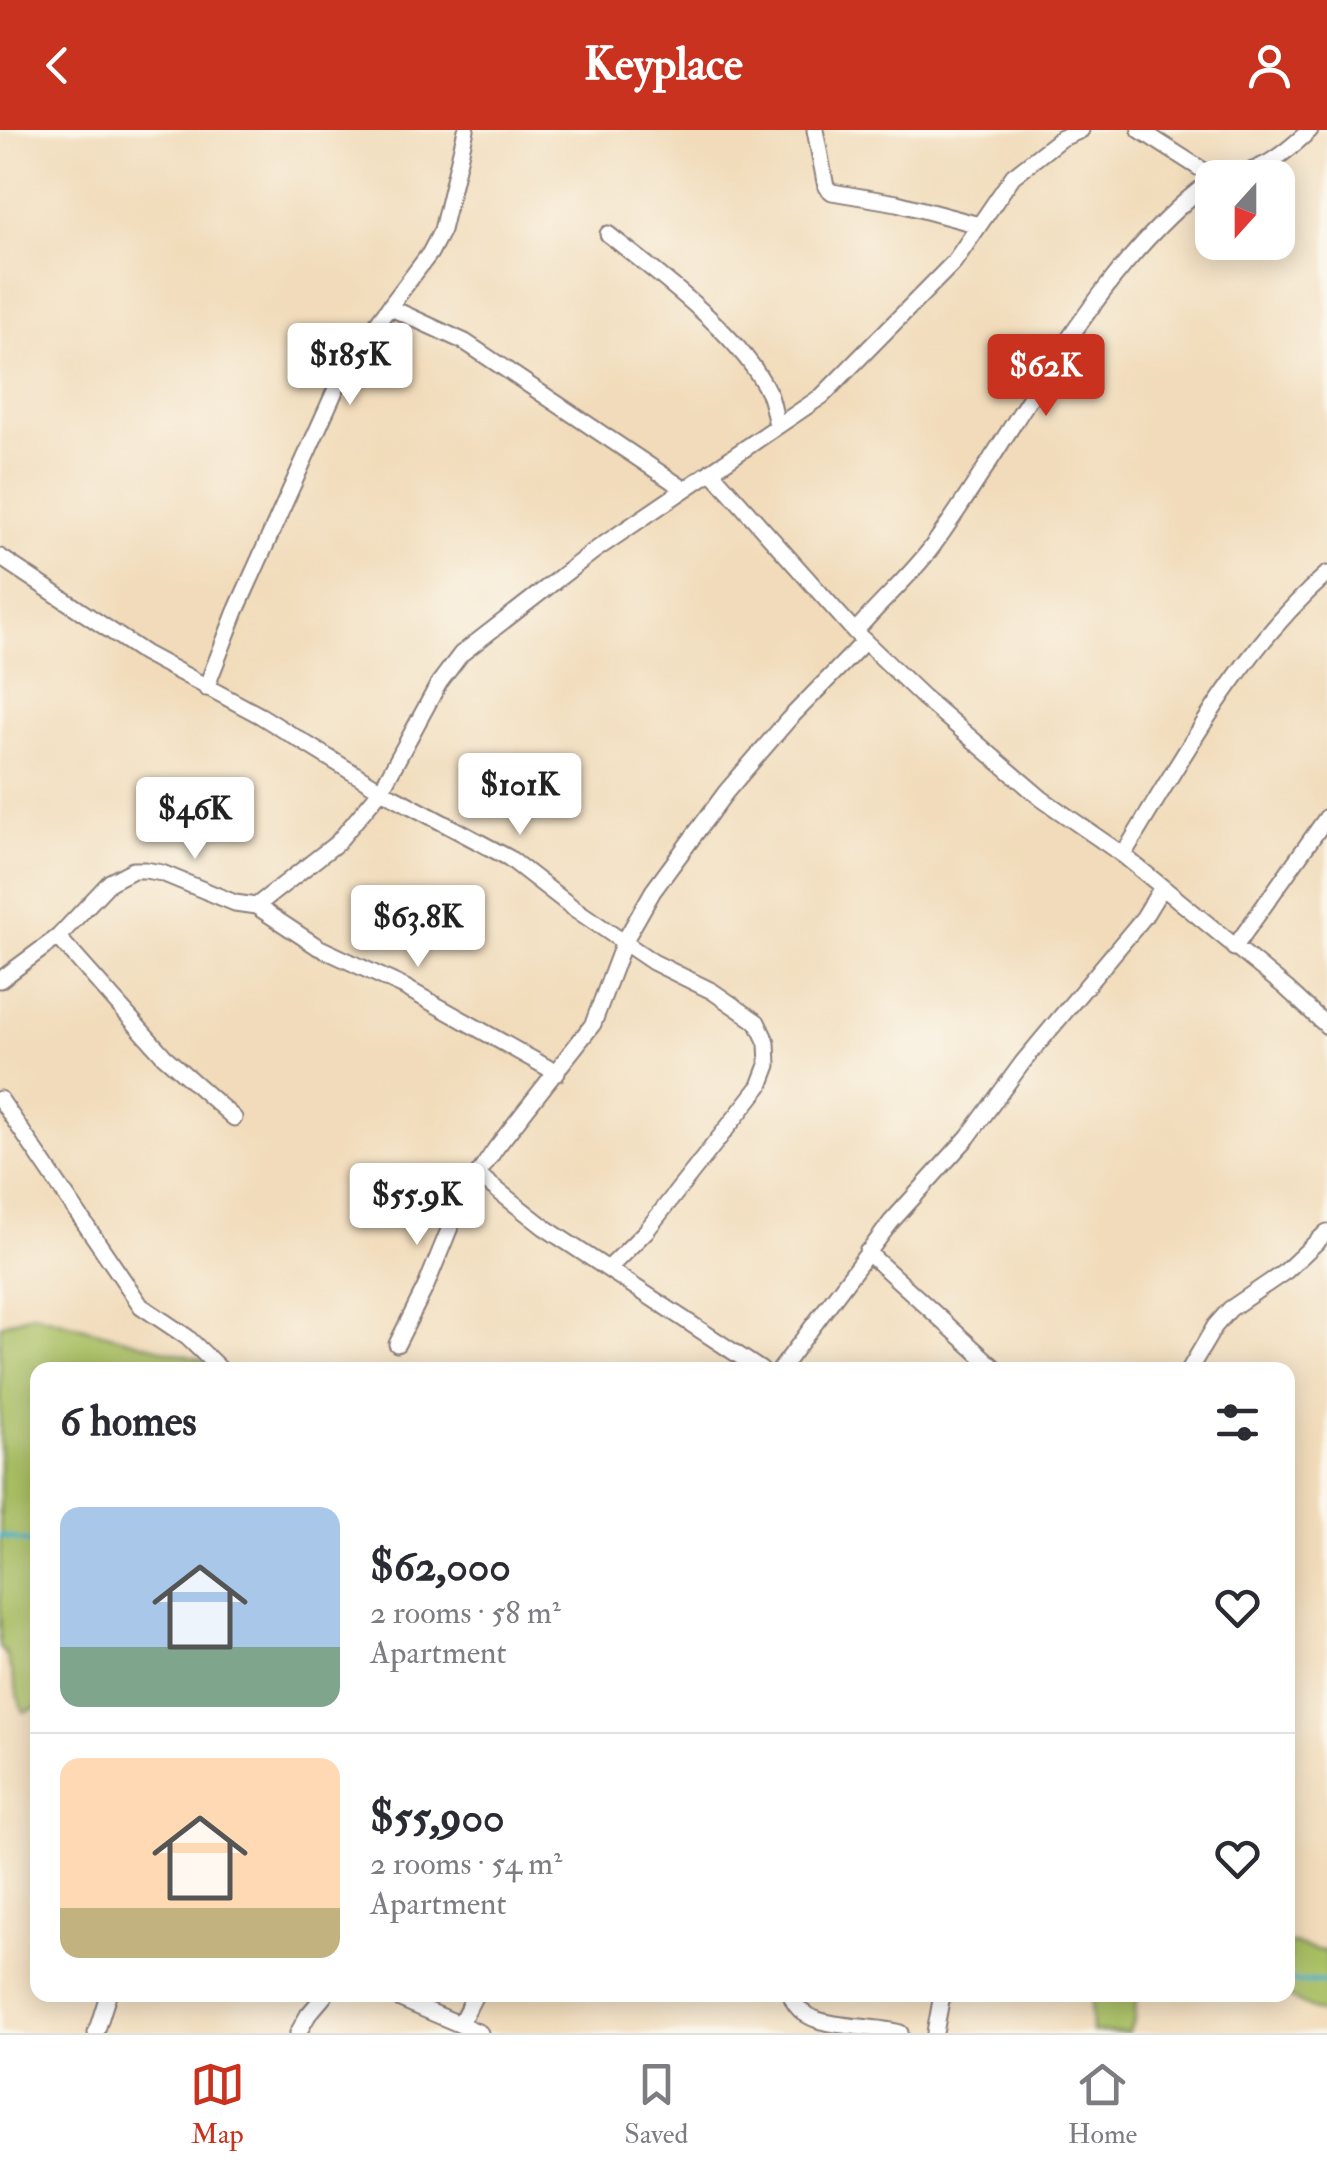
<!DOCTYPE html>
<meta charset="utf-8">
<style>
:root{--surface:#fff;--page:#f7f7f7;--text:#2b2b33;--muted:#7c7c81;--line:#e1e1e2;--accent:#c8321e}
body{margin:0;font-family:"IM FELL Double Pica",serif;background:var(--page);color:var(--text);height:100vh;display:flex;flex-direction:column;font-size:38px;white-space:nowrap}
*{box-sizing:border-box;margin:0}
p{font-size:32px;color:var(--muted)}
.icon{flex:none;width:55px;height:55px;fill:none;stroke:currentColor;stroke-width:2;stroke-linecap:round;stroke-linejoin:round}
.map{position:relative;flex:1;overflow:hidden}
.sheet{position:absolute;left:30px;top:1232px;width:1265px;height:640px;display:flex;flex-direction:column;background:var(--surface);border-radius:20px;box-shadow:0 5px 25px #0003}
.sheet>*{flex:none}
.needle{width:65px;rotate:201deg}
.controls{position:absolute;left:1195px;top:30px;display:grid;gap:20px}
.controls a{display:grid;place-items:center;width:100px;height:100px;border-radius:20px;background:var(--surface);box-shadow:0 5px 25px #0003;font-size:50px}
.price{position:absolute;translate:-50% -85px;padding:0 22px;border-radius:10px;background:#fff;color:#222;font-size:32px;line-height:65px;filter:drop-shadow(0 2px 5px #0008)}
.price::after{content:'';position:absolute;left:50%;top:60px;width:30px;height:22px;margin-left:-15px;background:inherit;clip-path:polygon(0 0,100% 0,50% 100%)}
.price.current{background:var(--accent);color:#fff}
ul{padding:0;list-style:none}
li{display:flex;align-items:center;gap:30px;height:250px;padding:0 30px}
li+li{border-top:2px solid var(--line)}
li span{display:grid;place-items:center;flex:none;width:280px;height:200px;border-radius:20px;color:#555}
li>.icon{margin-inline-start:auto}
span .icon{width:120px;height:120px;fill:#fffc;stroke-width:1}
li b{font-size:42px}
h2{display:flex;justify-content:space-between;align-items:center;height:120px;padding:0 30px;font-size:42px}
header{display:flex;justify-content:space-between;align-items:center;height:130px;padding:0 30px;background:var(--accent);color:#fff;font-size:45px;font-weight:800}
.menu{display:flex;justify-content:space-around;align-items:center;height:140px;border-top:2px solid var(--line);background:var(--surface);font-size:28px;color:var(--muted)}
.menu a{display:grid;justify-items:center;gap:5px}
.menu .current{color:var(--accent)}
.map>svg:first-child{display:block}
.green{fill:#a9bf64;stroke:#667050;stroke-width:2.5}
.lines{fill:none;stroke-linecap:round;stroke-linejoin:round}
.stream{stroke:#47afc6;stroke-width:5}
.minor-casing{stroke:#8a7e7a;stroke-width:19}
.minor{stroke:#fff;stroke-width:15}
</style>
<header><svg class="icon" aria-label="back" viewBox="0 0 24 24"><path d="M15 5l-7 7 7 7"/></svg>Keyplace<svg class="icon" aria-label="person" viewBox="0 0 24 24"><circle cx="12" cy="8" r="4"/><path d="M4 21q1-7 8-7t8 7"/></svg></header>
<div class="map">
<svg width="1327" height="1903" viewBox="0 0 1327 1903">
<rect width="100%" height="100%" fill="#fbf7ec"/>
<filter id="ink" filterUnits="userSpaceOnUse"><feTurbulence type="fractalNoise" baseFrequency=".01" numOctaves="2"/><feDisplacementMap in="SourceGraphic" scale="20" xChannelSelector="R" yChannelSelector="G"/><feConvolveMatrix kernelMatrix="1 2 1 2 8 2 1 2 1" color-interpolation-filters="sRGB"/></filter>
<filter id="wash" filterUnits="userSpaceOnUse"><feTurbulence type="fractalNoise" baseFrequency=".0048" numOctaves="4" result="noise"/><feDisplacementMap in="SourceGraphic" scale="40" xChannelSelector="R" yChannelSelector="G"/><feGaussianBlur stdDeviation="2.25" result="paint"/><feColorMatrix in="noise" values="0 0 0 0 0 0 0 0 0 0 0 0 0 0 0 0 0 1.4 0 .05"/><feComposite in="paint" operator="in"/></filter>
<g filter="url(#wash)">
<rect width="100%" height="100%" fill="#f1dbba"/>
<path class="green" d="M33,1184L213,1233L219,1240H38V1577L23,1582L6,1524L0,1518V1195Z
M1288,1813L1327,1822V1886L1284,1865H1288Z
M1091,1865H1137L1134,1890L1128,1903L1092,1902Z"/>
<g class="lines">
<path class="stream" d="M0,1406L38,1414
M1288,1848L1296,1852H1327"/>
</g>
</g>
<g filter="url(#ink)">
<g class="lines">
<defs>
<path id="minor" d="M815,0L826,57L832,62L897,73L979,95
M1140,0L1215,48
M1217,48C1259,44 1280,28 1310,0
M608,104C657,143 743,206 769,264C773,273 774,284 777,294
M389,177L465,212L684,359
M711,341L855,502L923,567L1042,669L1123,725L1286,858L1327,896
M0,427L144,523L261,586L381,660L509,728L572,777L653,832L712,861L757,892L767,913L768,935L760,956L646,1101L609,1138
M855,502C879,473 909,448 932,417C1019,298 1093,138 1212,50
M206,558L236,481L348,232L430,123L442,100L466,0
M1123,725C1183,627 1240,520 1327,444
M256,776L337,713L381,660L439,553L461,524L594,421L822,266L954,132L1013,46L1060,9L1081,0
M58,807L164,926L234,988
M1234,818L1327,687
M0,850L58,807L110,752L133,740H145L162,743L235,773L256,776L318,817L404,857L557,943
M0,969L141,1176L187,1207L221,1240
M478,1045L544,1097L761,1240
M867,1122L997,1240
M397,1214L426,1156L462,1068L496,1018L593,894L624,812L653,761L726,662L788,590L865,511
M780,1240L891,1092L968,1007L1023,932L1144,787L1161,759
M1189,1240L1215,1196L1230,1179L1286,1141L1327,1102
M391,1865L480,1903
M791,1865C803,1903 861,1892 900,1903
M460,1894L475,1865
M96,1903L108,1865
M298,1903L308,1885L325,1865
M935,1903L942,1865"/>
</defs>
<use href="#minor" class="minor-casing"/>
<use href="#minor" class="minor"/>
</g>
</g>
</svg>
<div class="controls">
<a><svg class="needle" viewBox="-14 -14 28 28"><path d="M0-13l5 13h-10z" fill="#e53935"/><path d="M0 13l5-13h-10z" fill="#7c7c81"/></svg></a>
</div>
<b class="price" style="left:350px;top:278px">$185K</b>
<b class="price current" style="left:1046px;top:289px">$62K</b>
<b class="price" style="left:520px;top:708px">$101K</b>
<b class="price" style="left:195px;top:732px">$46K</b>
<b class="price" style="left:418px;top:840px">$63.8K</b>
<b class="price" style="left:417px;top:1118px">$55.9K</b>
<section class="sheet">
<h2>6 homes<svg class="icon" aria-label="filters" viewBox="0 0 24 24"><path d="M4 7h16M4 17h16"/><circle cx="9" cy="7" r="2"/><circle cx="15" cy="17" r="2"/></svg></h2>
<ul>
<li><span style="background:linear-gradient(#a9c7e8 70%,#7fa58c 0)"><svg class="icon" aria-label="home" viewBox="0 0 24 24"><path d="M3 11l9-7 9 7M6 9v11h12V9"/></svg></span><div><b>$62,000</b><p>2 rooms · 58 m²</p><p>Apartment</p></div><svg class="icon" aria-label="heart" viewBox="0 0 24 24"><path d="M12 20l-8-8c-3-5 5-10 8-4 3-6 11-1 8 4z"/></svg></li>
<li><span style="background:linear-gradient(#ffd9b3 75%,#c2b280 0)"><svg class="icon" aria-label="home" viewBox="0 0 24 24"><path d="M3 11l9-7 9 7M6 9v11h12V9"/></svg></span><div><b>$55,900</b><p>2 rooms · 54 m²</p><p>Apartment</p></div><svg class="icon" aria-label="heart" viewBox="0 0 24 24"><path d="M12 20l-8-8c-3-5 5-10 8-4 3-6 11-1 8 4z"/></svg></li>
</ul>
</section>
</div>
<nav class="menu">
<a class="current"><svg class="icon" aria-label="map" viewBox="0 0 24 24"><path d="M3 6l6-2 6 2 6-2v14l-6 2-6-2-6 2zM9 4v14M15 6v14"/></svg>Map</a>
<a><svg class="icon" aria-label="saved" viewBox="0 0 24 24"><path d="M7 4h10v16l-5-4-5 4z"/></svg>Saved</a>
<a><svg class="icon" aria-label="home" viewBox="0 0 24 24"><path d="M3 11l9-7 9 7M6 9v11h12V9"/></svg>Home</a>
</nav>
